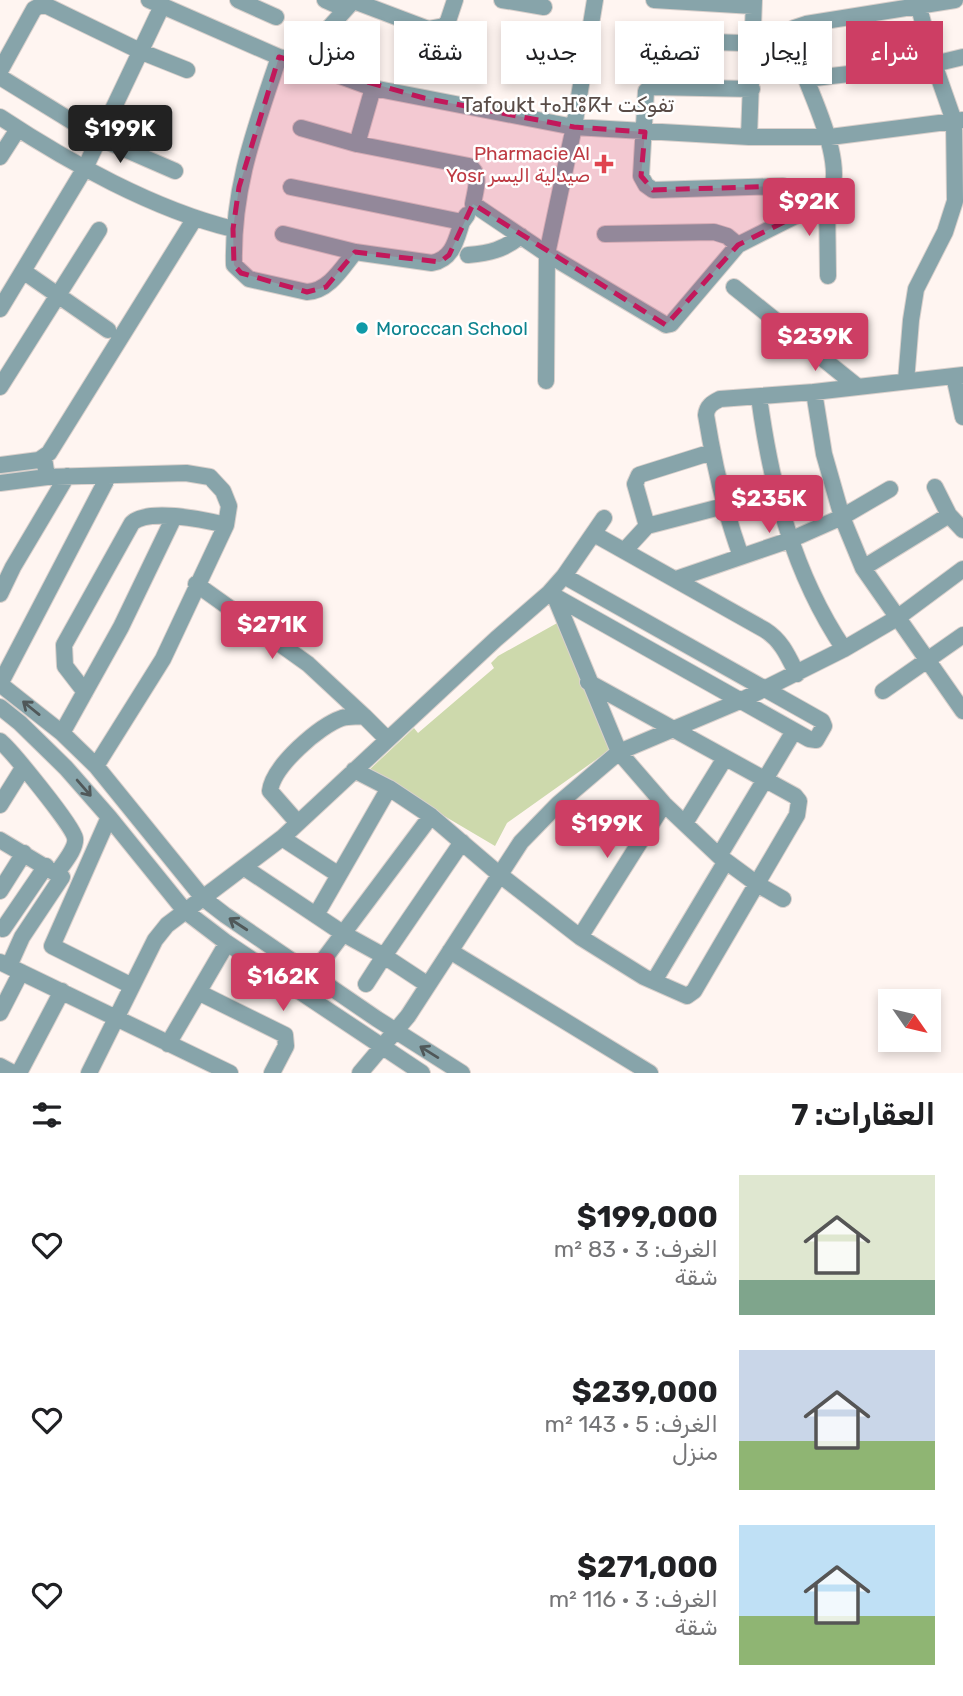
<!DOCTYPE html>
<html lang="ar">
<meta charset="utf-8">
<style>
:root{--surface:#fff;--page:#f2f2f2;--text:#202124;--muted:#757577;--accent:#cd3e64}
body{margin:0;font-family:Rubik,"Noto Sans Arabic","Noto Sans Tifinagh",sans-serif;background:var(--page);color:var(--text);direction:rtl;height:100vh;display:flex;flex-direction:column;font-size:26px;white-space:nowrap}
*{box-sizing:border-box;margin:0}
p{font-size:23px;color:var(--muted)}
.icon{flex:none;width:38px;height:38px;fill:none;stroke:currentColor;stroke-width:2;stroke-linecap:round;stroke-linejoin:round}
.map{position:relative;height:1073px;overflow:hidden;direction:ltr}
.sheet{display:flex;flex-direction:column;background:var(--surface);flex:1}
.sheet>*{flex:none}
.hud{position:absolute;left:21px;top:21px;width:922px;height:63px;direction:rtl;display:flex;gap:14px}
.needle{width:46px;rotate:124deg}
.controls{position:absolute;left:878px;top:989px;display:grid;gap:14px}
.controls a{display:grid;place-items:center;width:63px;height:63px;border-radius:0px;background:var(--surface);box-shadow:0 4px 10px #0003;font-size:35px}
.price{position:absolute;translate:-50% -60px;padding:0 16px;border-radius:7px;background:var(--accent);color:#fff;font-size:23px;line-height:46px;filter:drop-shadow(0 2px 4px #0008)}
.price::after{content:'';position:absolute;left:50%;top:42px;width:21px;height:16px;margin-left:-10px;background:inherit;clip-path:polygon(0 0,100% 0,50% 100%)}
.price.selected{background:#222;color:#fff}
ul{padding:0;list-style:none}
li{display:flex;align-items:center;gap:21px;height:175px;padding:0 28px}
li span{display:grid;place-items:center;flex:none;width:196px;height:140px;border-radius:0px;color:#555}
li>.icon{margin-inline-start:auto}
span .icon{width:84px;height:84px;fill:#fffc;stroke-width:1}
li b{font-size:30px}
h2{display:flex;justify-content:space-between;align-items:center;height:84px;padding:0 28px;font-size:30px}
.chip{padding:0 24px;border-radius:0px;background:var(--surface);box-shadow:0 4px 10px #0003;font-size:24px;line-height:63px}
.chip.selected{background:var(--accent);color:#fff}
.map>svg:first-child{display:block}
.green{fill:#cdd9ac}
.lines{fill:none;stroke-linecap:round;stroke-linejoin:round}
.minor-casing{stroke:#d9d0cc;stroke-width:18}
.minor{stroke:#87a4aa;stroke-width:16}
.oneway{stroke:#505859}
.marked{fill:#c2185b;fill-opacity:0.2;stroke:#c2185b;stroke-width:5;stroke-dasharray:14 9;stroke-linejoin:round}
.health-dot{fill:#e0444e;stroke:#fff;stroke-width:2.5}
.culture-dot{fill:#0f9aa8;stroke:#fff;stroke-width:2.5}
.labels{text-anchor:middle;stroke-width:5;stroke-linejoin:round;paint-order:stroke}
.health-label{font-size:19px;fill:#be3a42;stroke:#fff;text-anchor:end}
.culture-label{font-size:19px;fill:#0d838f;stroke:#fff;text-anchor:start}
.neighbourhood-label{font-size:21px;fill:#594c47;stroke:#fff}
</style>
<div class="map">
<svg width="963" height="1073" viewBox="0 0 963 1073">
<rect width="100%" height="100%" fill="#fff5f1"/>
<path class="green" d="M559,622L611,749L507,823L495,846L368,771L414,728L418,733L494,668L491,663L498,656Z"/>
<g class="lines">
<defs>
<path id="minor" d="M149,0L279,57
M238,0L276,17
M325,0L345,9
M502,0L544,7
M654,0L753,6
M354,1L428,29L444,26L448,21L455,0
M654,40L774,44L793,49C800,59 803,72 808,84C819,112 847,173 827,200L738,245L676,318L671,324L666,325L547,254L574,127L749,137H830L963,120
M774,44L794,28L806,24L955,0
M299,61L354,0
M0,71L34,9L43,4L142,52L187,70
M0,77L99,138L175,171
M806,79L934,64L963,57
M752,89L651,87L646,91L641,176L646,185L653,190L783,186C796,190 798,202 802,213
M0,117C68,162 155,210 233,229
M301,128L357,144L469,166C482,174 475,191 473,204L547,254L546,381
M749,137L754,0
M357,144L373,88
M0,157L18,129
M291,187L462,222L467,215
M827,200L828,276
M283,234L355,252L432,263C453,259 456,240 462,222
M605,234L714,232L727,236L738,245
M355,252C342,268 329,291 307,292L249,279L234,265C232,188 255,129 279,57L299,61L373,88L574,127L595,0
M468,255C490,253 503,250 521,236
M23,271L108,330
M734,287L858,387
M0,309L85,168L162,6
M954,376L963,417
M906,381L911,320L916,289L945,232L955,201L954,121L934,64L917,0
M0,387L99,230
M814,392L824,454L842,517L863,568L963,711
M759,397C771,486 793,573 844,649
M712,452L639,475L635,484L647,526L724,506
M44,458L47,477L186,473L210,477L223,491L229,506L226,525
M0,465L39,460L49,453L195,218
M0,483L47,477
M935,487L949,515L963,530
M594,534L765,630C782,641 788,656 797,674
M625,550L647,526
M741,556C724,510 714,464 706,415C707,406 712,403 720,399L814,392L963,375
M863,568L949,515
M676,579L790,540L842,517L890,489
M196,584L308,664L364,716
M549,593L809,739L816,740L824,726L822,721L564,576
M0,594L13,567L67,476
M555,597L619,752L664,804L719,856L757,884L783,899
M0,684L62,733L96,766L203,898L225,915L377,1019L462,1073
M0,684L108,477
M883,691L963,635
M85,692L65,666L64,645L132,523C148,508 205,520 226,525L163,659L96,766
M0,707L20,723L66,768L109,817L185,911L227,943L422,1073
M62,733L121,627L174,517
M0,741C12,751 73,826 75,838C77,848 62,865 57,873
M354,770L389,788L431,816L500,875L580,937L644,977L687,996L694,991L797,815L799,801L795,796L588,682
M0,805L23,768
M109,817L52,946L132,986
M298,823L270,791C273,766 319,726 342,718C349,716 357,717 364,716L387,739
M685,823L725,758
M282,838L339,875L389,788
M0,840L62,877L22,937L9,966
M719,856L794,731
M245,868L344,934L384,956L462,842
M0,891L24,853
M316,915L339,875
M3,929L46,866
M580,937L664,804
M450,951L650,1073
M0,962L230,1073
M312,975L431,816
M654,981L726,861
M366,984L384,956L428,985
M200,993L285,1035L286,1046L272,1073
M0,1013L21,972
M168,1044L227,943
M0,1066L13,1073
M19,1073L62,991
M89,1073L155,940L167,925L282,838L496,639L549,593L564,576L604,518
M360,1073L408,1016L521,842L558,804L619,752L740,701L844,649L897,618L963,569"/>
</defs>
<use href="#minor" class="minor-casing"/>
<use href="#minor" class="minor"/>
</g>
<defs><path id="oneway-shaft" d="M-6 0H5M1.5-3L5.5 0L1.5 3" fill="none" stroke-width="1.6" stroke-linecap="round" stroke-linejoin="round" transform="scale(1.75)"/></defs>
<g class="oneway">
<use href="#oneway-shaft" transform="translate(31 708) rotate(-141)"/>
<use href="#oneway-shaft" transform="translate(84 788) rotate(49)"/>
<use href="#oneway-shaft" transform="translate(238 924) rotate(-147)"/>
<use href="#oneway-shaft" transform="translate(429 1052) rotate(-148)"/>
</g>
<path class="marked" d="M279,57L424,98L574,127L645,132L641,176L653,190L783,186L794,193L802,213L738,245L666,325L473,204L449,255L440,262L355,252L326,287L307,292L241,273L234,265L233,229L239,187Z"/>
<path class="health-dot" d="M600.5 153.5h7v7h7v7h-7v7h-7v-7h-7v-7h7z"/>
<circle class="culture-dot" cx="362" cy="328" r="7"/>
<g class="labels">
<g class="health-label">
<text x="590" y="160">Pharmacie Al<tspan x="590" dy="22">Yosr صيدلية اليسر</tspan></text>
</g>
<g class="culture-label">
<text x="376" y="335">Moroccan School</text>
</g>
<g class="neighbourhood-label">
<text x="568" y="112">Tafoukt ⵜⴰⴼⵓⴽⵜ تفوكت</text>
</g>
</g>
</svg>
<div class="controls">
<a><svg class="needle" viewBox="-14 -14 28 28"><path d="M0-13l5 13h-10z" fill="#e53935"/><path d="M0 13l5-13h-10z" fill="#757577"/></svg></a>
</div>
<b class="price selected" style="left:120px;top:165px">$199K</b>
<b class="price" style="left:809px;top:238px">$92K</b>
<b class="price" style="left:815px;top:373px">$239K</b>
<b class="price" style="left:769px;top:535px">$235K</b>
<b class="price" style="left:272px;top:661px">$271K</b>
<b class="price" style="left:607px;top:860px">$199K</b>
<b class="price" style="left:283px;top:1013px">$162K</b>
<div class="hud">
<a class="chip selected">شراء</a>
<a class="chip">إيجار</a>
<a class="chip">تصفية</a>
<a class="chip">جديد</a>
<a class="chip">شقة</a>
<a class="chip">منزل</a>
</div>
</div>
<section class="sheet">
<h2>العقارات: 7<svg class="icon" aria-label="filters" viewBox="0 0 24 24"><path d="M4 7h16M4 17h16"/><circle cx="9" cy="7" r="2"/><circle cx="15" cy="17" r="2"/></svg></h2>
<ul>
<li><span style="background:linear-gradient(#dfe7d0 75%,#7fa58c 0)"><svg class="icon" aria-label="home" viewBox="0 0 24 24"><path d="M3 11l9-7 9 7M6 9v11h12V9"/></svg></span><div><b>$199,000</b><p>الغرف: 3 · 83 m²</p><p>شقة</p></div><svg class="icon" aria-label="heart" viewBox="0 0 24 24"><path d="M12 20l-8-8c-3-5 5-10 8-4 3-6 11-1 8 4z"/></svg></li>
<li><span style="background:linear-gradient(#c9d6e8 65%,#8fb573 0)"><svg class="icon" aria-label="home" viewBox="0 0 24 24"><path d="M3 11l9-7 9 7M6 9v11h12V9"/></svg></span><div><b>$239,000</b><p>الغرف: 5 · 143 m²</p><p>منزل</p></div><svg class="icon" aria-label="heart" viewBox="0 0 24 24"><path d="M12 20l-8-8c-3-5 5-10 8-4 3-6 11-1 8 4z"/></svg></li>
<li><span style="background:linear-gradient(#bfe0f5 65%,#8fb573 0)"><svg class="icon" aria-label="home" viewBox="0 0 24 24"><path d="M3 11l9-7 9 7M6 9v11h12V9"/></svg></span><div><b>$271,000</b><p>الغرف: 3 · 116 m²</p><p>شقة</p></div><svg class="icon" aria-label="heart" viewBox="0 0 24 24"><path d="M12 20l-8-8c-3-5 5-10 8-4 3-6 11-1 8 4z"/></svg></li>
</ul>
</section>
